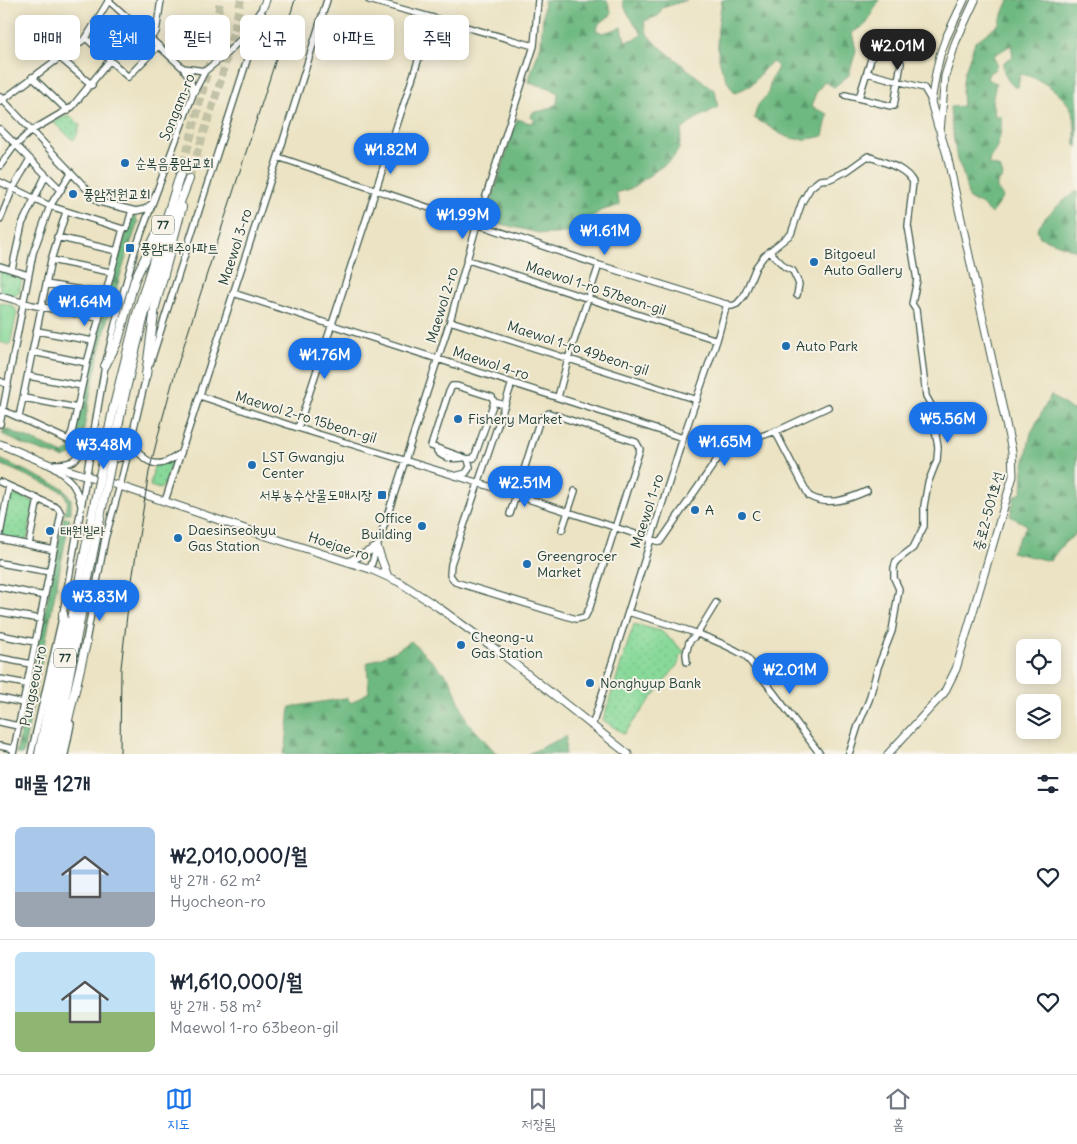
<!DOCTYPE html>
<html lang="ko">
<meta charset="utf-8">
<style>
:root{--surface:#fff;--page:#f2f2f3;--text:#1f2937;--muted:#747a83;--line:#e0e1e3;--accent:#1a73e8}
body{margin:0;font-family:Delius,"Poor Story",sans-serif;background:var(--page);color:var(--text);height:100vh;display:flex;flex-direction:column;font-size:19px;white-space:nowrap}
*{box-sizing:border-box;margin:0}
p{font-size:16px;color:var(--muted)}
.icon{flex:none;width:28px;height:28px;fill:none;stroke:currentColor;stroke-width:2;stroke-linecap:round;stroke-linejoin:round}
.map{position:relative;height:754px;overflow:hidden}
.panel{display:flex;flex-direction:column;background:var(--surface);flex:1}
.panel>*{flex:none}
.guide{position:absolute;left:15px;top:15px;width:500px;height:45px;display:flex;gap:10px}
.fabs{position:absolute;left:1016px;top:639px;display:grid;gap:10px}
.fabs a{display:grid;place-items:center;width:45px;height:45px;border-radius:8px;background:var(--surface);box-shadow:0 2px 12px #0003;font-size:25px}
.price{position:absolute;translate:-50% -42px;padding:0 11px;border-radius:18px;background:var(--accent);color:#fff;font-size:16px;line-height:32px;filter:drop-shadow(0 1px 2px #0008)}
.price::after{content:'';position:absolute;left:50%;top:30px;width:15px;height:11px;margin-left:-8px;background:inherit;clip-path:polygon(0 0,100% 0,50% 100%)}
.price.active{background:#222;color:#fff}
ul{padding:0;list-style:none}
li{display:flex;align-items:center;gap:15px;height:125px;padding:0 15px}
li+li{border-top:1px solid var(--line)}
li span{display:grid;place-items:center;flex:none;width:140px;height:100px;border-radius:8px;color:#555}
li>.icon{margin-inline-start:auto}
span .icon{width:60px;height:60px;fill:#fffc;stroke-width:1}
li b{font-size:21px}
h2{display:flex;justify-content:space-between;align-items:center;height:60px;padding:0 15px;font-size:21px}
.chip{padding:0 18px;border-radius:8px;background:var(--surface);box-shadow:0 2px 12px #0003;font-size:18px;line-height:45px}
.chip.active{background:var(--accent);color:#fff}
.tabs{display:flex;justify-content:space-around;align-items:center;height:70px;border-top:1px solid var(--line);background:var(--surface);font-size:14px;color:var(--muted)}
.tabs a{display:grid;justify-items:center;gap:2px}
.tabs .active{color:var(--accent)}
.map>svg:first-child{display:block}
.green{fill:url(#green-dots);stroke:#548b67}
.forest{fill:url(#forest-firs);stroke:#467b5b}
.pitch{fill:#88d99a;stroke:#548b67}
.lines{fill:none;stroke-linecap:round;stroke-linejoin:round}
.highway-tunnel{stroke:#c2c2a6;stroke-width:8;stroke-dasharray:8 4;stroke-linecap:butt}
.minor-casing{stroke:#3e5649;stroke-width:8}
.major-casing{stroke:#3e5649;stroke-width:9}
.highway-casing{stroke:#3e5649;stroke-width:10}
.minor{stroke:#fff;stroke-width:5.5}
.major{stroke:#fff;stroke-width:7}
.highway{stroke:#fff;stroke-width:8}
.rail{stroke:#1f3d34;stroke-width:1}
.highway-bridge-casing{stroke:#3e5649;stroke-width:10;stroke-linecap:butt}
.highway-bridge{stroke:#fff;stroke-width:8}
.poi-dot{fill:#1f6fb2;stroke:#f7f3e8;stroke-width:2}
.labels{text-anchor:middle;stroke-width:4;stroke-linejoin:round;paint-order:stroke}
.shield{fill:#f7f3e8;stroke:#60746a;stroke-width:1}
.shield-label{font-size:12px;font-weight:bold;fill:#1f3d34}
.street-label{font-size:14px;fill:#1f3d34;stroke:#f7f3e8}
.poi-label{font-size:14px;fill:#1f3d34;stroke:#f7f3e8;text-anchor:start}
</style>
<div class="map">
<svg width="1077" height="754" viewBox="0 0 1077 754">
<defs>
<pattern id="green-dots" width="8" height="8" patternUnits="userSpaceOnUse" patternTransform="scale(1.25)"><rect width="8" height="8" fill="#88d99a"/><path d="M2 2h.1M6 6h.1" fill="none" stroke="#75bb85" stroke-width="1.8" stroke-linecap="round"/></pattern>
<pattern id="forest-firs" width="22" height="20" patternUnits="userSpaceOnUse" patternTransform="scale(1.25)"><rect width="22" height="20" fill="#6eb982"/><path d="M5 1l3.5 6h-7zM16 11l3.5 6h-7z" fill="#5a986b"/></pattern>
</defs>
<rect width="100%" height="100%" fill="#f7f3e8"/>
<filter id="ink" filterUnits="userSpaceOnUse"><feTurbulence type="fractalNoise" baseFrequency=".02" numOctaves="2"/><feDisplacementMap in="SourceGraphic" scale="10" xChannelSelector="R" yChannelSelector="G"/><feConvolveMatrix kernelMatrix="1 2 1 2 8 2 1 2 1" color-interpolation-filters="sRGB"/></filter>
<filter id="wash" filterUnits="userSpaceOnUse"><feTurbulence type="fractalNoise" baseFrequency=".0096" numOctaves="4" result="noise"/><feDisplacementMap in="SourceGraphic" scale="20" xChannelSelector="R" yChannelSelector="G"/><feGaussianBlur stdDeviation="1.12" result="paint"/><feColorMatrix in="noise" values="0 0 0 0 0 0 0 0 0 0 0 0 0 0 0 0 0 1.4 0 .05"/><feComposite in="paint" operator="in"/></filter>
<g filter="url(#wash)">
<rect width="100%" height="100%" fill="#ebe3c3"/>
<path class="green" d="M69,115L80,125L77,135L73,140L53,122Z
M0,269L20,275L22,280L19,293L14,296L0,292Z
M155,461L172,462L165,484L160,489L150,486Z
M10,493L35,502L26,542L1,537Z
M634,624L661,631L685,652L678,658L681,660L624,734L603,720Z"/>
<path class="forest" d="M544,0H607L612,14L599,24L596,30L603,33L622,27L625,41L636,39L642,34C636,24 623,10 623,0H687L662,8L658,16L644,21L647,34L654,42L715,91L718,107L694,120L682,130L679,149L672,159L632,188L616,193L620,205L600,211L573,232L555,234H543L497,223L491,215L489,209L517,119L530,123L536,121L531,117L533,112L542,111L557,104L558,93L550,88L528,82L541,44Z
M722,0H879L867,23L852,33L856,50L849,75L834,87L824,81L815,95L811,107L828,114L823,136C786,145 784,134 754,118L758,105L768,94L771,80L778,67L773,62L766,67L751,85L735,93C712,61 716,36 722,0Z
M1009,0H1077V147L1075,145C1075,135 1076,122 1073,113C1066,95 1038,76 1020,74L1018,87H1014C1007,80 1003,74 1003,63L1013,56L1011,45L993,56L997,64L994,70L989,73L987,79L996,83L992,102L995,116H1001C1003,124 999,142 996,149C993,155 989,157 989,164L1000,168L1003,176L997,184V189L1003,197L991,214L981,204L969,199L962,170L957,160L951,122L950,107L963,106L962,93L964,74L975,42L998,25Z
M1077,191V251L1040,237L1037,229C1047,213 1062,202 1077,191Z
M132,216L135,217L138,222C112,295 93,370 81,446L78,452L63,458L24,445L2,434L4,428L64,454L70,449L74,441L90,364L113,273Z
M1051,395L1072,410H1077V533L1063,544L1050,561L1011,552L1027,525L1010,516L1015,496L1022,492L1023,470L1031,433Z
M0,459L63,488L71,499V513H64L68,503L64,492L0,464Z
M64,517L70,518L23,754H16Z
M411,641L450,679L467,721L496,753L499,754H283L286,746L290,707L347,698L351,703L369,692L367,663L396,651Z
M566,736L565,754H528Z"/>
<path class="pitch" d="M0,302L13,306L17,312L10,345L0,342Z"/>
</g>
<g filter="url(#ink)">
<g class="lines">
<path class="highway-tunnel" d="M180,175C197,117 212,60 220,0
M189,179L221,80L241,0"/>
<defs>
<path id="minor" d="M108,0L183,68L205,71
M369,0L534,46
M86,38L128,77L158,46
M150,38L156,32L161,0
M59,57L92,85
M183,68L190,78L193,93
M867,73L924,88L931,100
M32,77L68,111
M845,95L891,106H894L901,63L891,49L878,44L875,46L859,98
M0,97L99,202L136,211L145,209L150,205
M0,102L86,38L109,0
M0,129L46,175L22,224L12,269
M278,157L599,265L732,306L737,304L744,296L756,267L764,256L791,234L802,202L811,187L820,180L830,179L847,171L868,156C884,163 904,166 913,182L908,226L917,280L912,304L916,310L926,396L935,412V430L938,447L937,460L928,483L924,506V526L913,548L896,561L894,568V578L899,589L892,631L878,667L869,700L858,726L849,754
M0,166L13,148L31,131L72,107L110,60
M46,175L61,190
M0,182L50,206L123,229
M0,220L13,188L30,159
M123,229L127,228L132,210
M57,237L117,251
M769,251L785,267L793,271L799,284L797,295
M51,260L110,272
M468,260L717,340
M0,266L28,275
M46,284L104,294
M233,293L683,438
M0,296L32,305L98,318
M450,321L697,400
M37,331L93,341
M33,352L87,363
M150,364L262,13
M28,376L82,386
M0,381L8,385
M200,396L298,428L479,483L660,542L716,461L732,446L779,430L828,407
M558,397L568,359L599,265
M24,398L77,408
M494,402L474,458L468,459L431,446L448,394L452,386H457L492,397L494,402L505,405
M0,409L68,440L72,432L87,363L123,229
M19,417L51,260L66,212
M0,424L33,253L50,206L71,173
M298,428L432,18
M775,431L809,496C828,507 849,499 867,491
M130,438C136,450 147,467 163,463C170,461 176,456 181,453
M91,446C102,462 110,463 127,455
M437,451C444,459 453,459 462,458
M55,464C77,465 80,455 90,438
M52,467C69,478 76,484 81,505
M455,476L466,473L470,467L468,459
M0,482L58,508L61,514L13,754
M165,501L278,157L327,0
M510,514L540,419L549,413L636,442L640,449L590,607L585,617L576,619L455,582L450,575L451,564L512,383
M562,530L575,491
M0,534L9,486
M0,539L54,550
M29,544L38,499
M0,563L50,572
M370,569L450,321L477,224L534,46L538,0
M0,587L45,596
M0,612L40,619
M628,612C668,624 710,635 746,656L820,754
M0,635L35,642
M85,646L105,539L120,486L147,373
M0,658L31,664
M687,662L686,654L689,642L697,634L716,603
M0,679L27,684
M0,698L23,703
M0,722L18,726
M592,726L683,438L717,340L727,304
M0,746L14,749
M31,754L63,614L105,366L119,308L135,250L193,94L205,71L225,55L240,40L263,7
M65,754L71,724"/>
<path id="major" d="M263,7L266,0
M938,127L931,102L936,73L940,55L946,38L964,0
M0,444L48,464L120,486L248,530L370,569L399,582L438,607L501,653L628,754
M348,562L377,547L388,577
M888,754L944,693L956,669L1013,476L1012,451L947,155L940,132L945,76L956,41L975,0"/>
<path id="highway" d="M105,366L118,341L135,279L156,235
M146,375L155,307L182,207
M113,410L136,317L180,175
M121,412C138,333 159,254 189,179
M39,754L61,640L64,620L63,614
M46,754L83,562
M54,754L91,563
M60,754L86,643"/>
</defs>
<use href="#minor" class="minor-casing"/>
<use href="#major" class="major-casing"/>
<use href="#highway" class="highway-casing"/>
<use href="#minor" class="minor"/>
<use href="#major" class="major"/>
<use href="#highway" class="highway"/>
<path class="rail" d="M120,754L121,668L128,606L149,472L161,424L175,373L295,0"/>
<defs>
<path id="highway-bridge" d="M83,562L113,410
M91,563L121,412"/>
</defs>
<use href="#highway-bridge" class="highway-bridge-casing"/>
<use href="#highway-bridge" class="highway-bridge"/>
</g>
</g>
<g class="poi-dot">
<circle cx="125" cy="163" r="5"/>
<circle cx="73" cy="194" r="5"/>
<rect x="125" y="243" width="10" height="10" rx="2.5"/>
<circle cx="814" cy="262" r="5"/>
<circle cx="786" cy="346" r="5"/>
<circle cx="458" cy="419" r="5"/>
<circle cx="252" cy="465" r="5"/>
<rect x="377" y="490" width="10" height="10" rx="2.5"/>
<circle cx="695" cy="510" r="5"/>
<circle cx="742" cy="516" r="5"/>
<circle cx="422" cy="526" r="5"/>
<circle cx="50" cy="531" r="5"/>
<circle cx="178" cy="538" r="5"/>
<circle cx="527" cy="564" r="5"/>
<circle cx="461" cy="645" r="5"/>
<circle cx="590" cy="683" r="5"/>
</g>
<g class="labels">
<g class="shield">
<rect x="152" y="215.5" width="22" height="19" rx="4"/>
<rect x="54" y="648.5" width="22" height="19" rx="4"/>
</g>
<g class="shield-label">
<text x="163" y="229">77</text>
<text x="65" y="662">77</text>
</g>
<g class="street-label">
<text transform="translate(177 107) rotate(-68)" y="5">Songam-ro</text>
<text transform="translate(235 247) rotate(-72)" y="5">Maewol 3-ro</text>
<text transform="translate(596 288) rotate(18)" y="5">Maewol 1-ro 57beon-gil</text>
<text transform="translate(442 305) rotate(-73)" y="5">Maewol 2-ro</text>
<text transform="translate(578 348) rotate(18)" y="5">Maewol 1-ro 49beon-gil</text>
<text transform="translate(491 363) rotate(18)" y="5">Maewol 4-ro</text>
<text transform="translate(306 417) rotate(17)" y="5">Maewol 2-ro 15beon-gil</text>
<text transform="translate(647 511) rotate(-72)" y="5">Maewol 1-ro</text>
<text transform="translate(988 511) rotate(-75)" y="5">중로2-501호선</text>
<text transform="translate(339 546) rotate(18)" y="5">Hoejae-ro</text>
<text transform="translate(33 686) rotate(-78)" y="5">Pungseou-ro</text>
</g>
<g class="poi-label">
<text x="135" y="168">순복음풍암교회</text>
<text x="83" y="199">풍암전원교회</text>
<text x="140" y="253">풍암대주아파트</text>
<text x="824" y="259">Bitgoeul<tspan x="824" dy="16">Auto Gallery</tspan></text>
<text x="796" y="351">Auto Park</text>
<text x="468" y="424">Fishery Market</text>
<text x="262" y="462">LST Gwangju<tspan x="262" dy="16">Center</tspan></text>
<text x="372" y="500" text-anchor="end">서부농수산물도매시장</text>
<text x="705" y="515">A</text>
<text x="752" y="521">C</text>
<text x="412" y="523" text-anchor="end">Office<tspan x="412" dy="16">Building</tspan></text>
<text x="188" y="535">Daesinseokyu<tspan x="188" dy="16">Gas Station</tspan></text>
<text x="60" y="536">태원빌라</text>
<text x="537" y="561">Greengrocer<tspan x="537" dy="16">Market</tspan></text>
<text x="471" y="642">Cheong-u<tspan x="471" dy="16">Gas Station</tspan></text>
<text x="600" y="688">Nonghyup Bank</text>
</g>
</g>
</svg>
<div class="fabs">
<a><svg class="icon" aria-label="locate" viewBox="0 0 24 24"><circle cx="12" cy="12" r="6"/><path d="M12 2v4M12 18v4M2 12h4M18 12h4"/></svg></a>
<a><svg class="icon" aria-label="layers" viewBox="0 0 24 24"><path d="M12 4l9 5-9 5-9-5zM3 14l9 5 9-5"/></svg></a>
</div>
<b class="price active" style="left:898px;top:71px">₩2.01M</b>
<b class="price" style="left:391px;top:175px">₩1.82M</b>
<b class="price" style="left:463px;top:240px">₩1.99M</b>
<b class="price" style="left:605px;top:256px">₩1.61M</b>
<b class="price" style="left:85px;top:327px">₩1.64M</b>
<b class="price" style="left:325px;top:380px">₩1.76M</b>
<b class="price" style="left:948px;top:444px">₩5.56M</b>
<b class="price" style="left:725px;top:467px">₩1.65M</b>
<b class="price" style="left:104px;top:470px">₩3.48M</b>
<b class="price" style="left:525px;top:508px">₩2.51M</b>
<b class="price" style="left:100px;top:622px">₩3.83M</b>
<b class="price" style="left:790px;top:695px">₩2.01M</b>
<div class="guide">
<a class="chip">매매</a>
<a class="chip active">월세</a>
<a class="chip">필터</a>
<a class="chip">신규</a>
<a class="chip">아파트</a>
<a class="chip">주택</a>
</div>
</div>
<section class="panel">
<h2>매물 12개<svg class="icon" aria-label="filters" viewBox="0 0 24 24"><path d="M4 7h16M4 17h16"/><circle cx="9" cy="7" r="2"/><circle cx="15" cy="17" r="2"/></svg></h2>
<ul>
<li><span style="background:linear-gradient(#a9c7e8 65%,#9aa5b1 0)"><svg class="icon" aria-label="home" viewBox="0 0 24 24"><path d="M3 11l9-7 9 7M6 9v11h12V9"/></svg></span><div><b>₩2,010,000/월</b><p>방 2개 · 62 m²</p><p>Hyocheon-ro</p></div><svg class="icon" aria-label="heart" viewBox="0 0 24 24"><path d="M12 20l-8-8c-3-5 5-10 8-4 3-6 11-1 8 4z"/></svg></li>
<li><span style="background:linear-gradient(#bfe0f5 60%,#8fb573 0)"><svg class="icon" aria-label="home" viewBox="0 0 24 24"><path d="M3 11l9-7 9 7M6 9v11h12V9"/></svg></span><div><b>₩1,610,000/월</b><p>방 2개 · 58 m²</p><p>Maewol 1-ro 63beon-gil</p></div><svg class="icon" aria-label="heart" viewBox="0 0 24 24"><path d="M12 20l-8-8c-3-5 5-10 8-4 3-6 11-1 8 4z"/></svg></li>
</ul>
</section>
<nav class="tabs">
<a class="active"><svg class="icon" aria-label="map" viewBox="0 0 24 24"><path d="M3 6l6-2 6 2 6-2v14l-6 2-6-2-6 2zM9 4v14M15 6v14"/></svg>지도</a>
<a><svg class="icon" aria-label="saved" viewBox="0 0 24 24"><path d="M7 4h10v16l-5-4-5 4z"/></svg>저장됨</a>
<a><svg class="icon" aria-label="home" viewBox="0 0 24 24"><path d="M3 11l9-7 9 7M6 9v11h12V9"/></svg>홈</a>
</nav>
